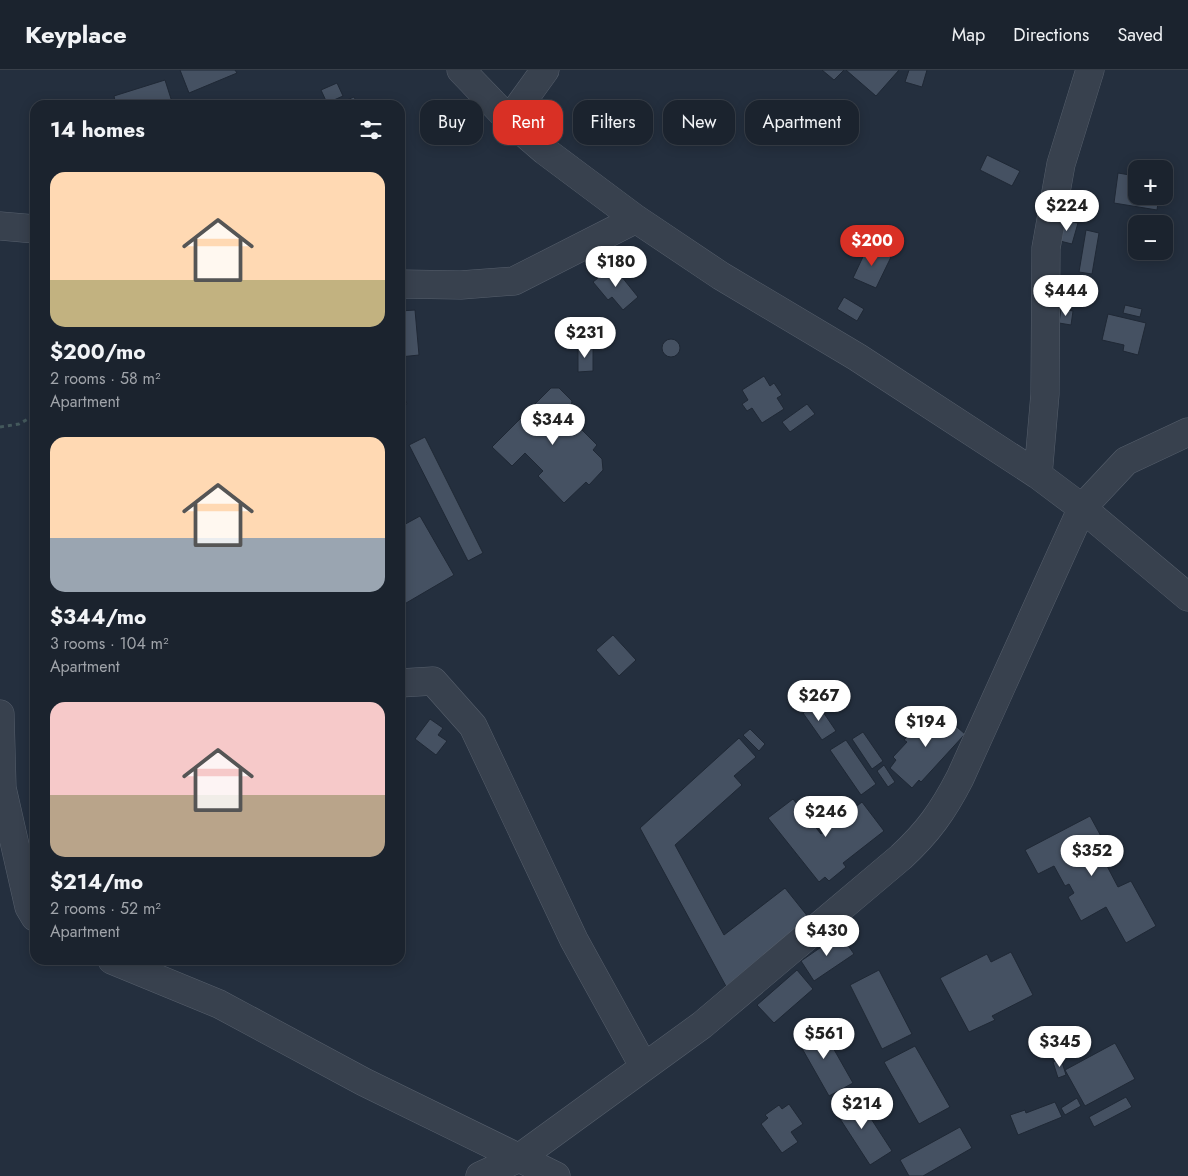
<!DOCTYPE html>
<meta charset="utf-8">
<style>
:root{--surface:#1b232e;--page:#282f3a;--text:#f1f3f6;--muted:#a0a4aa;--line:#39404a;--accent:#d93025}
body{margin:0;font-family:Jost,sans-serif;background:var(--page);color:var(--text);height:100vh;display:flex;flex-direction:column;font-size:19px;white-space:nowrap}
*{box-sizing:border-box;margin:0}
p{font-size:16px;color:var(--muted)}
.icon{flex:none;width:28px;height:28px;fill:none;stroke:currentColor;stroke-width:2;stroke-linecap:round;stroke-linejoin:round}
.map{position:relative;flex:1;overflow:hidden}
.sheet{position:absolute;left:30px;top:30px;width:375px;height:865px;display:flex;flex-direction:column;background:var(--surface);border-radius:15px;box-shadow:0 2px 12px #0003,0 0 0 1px var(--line)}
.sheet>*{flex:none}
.banner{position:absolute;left:420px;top:30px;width:475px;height:45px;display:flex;gap:10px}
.buttons{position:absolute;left:1128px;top:90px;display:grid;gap:10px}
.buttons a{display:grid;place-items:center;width:45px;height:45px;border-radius:10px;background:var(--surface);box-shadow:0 2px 12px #0003,0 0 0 1px var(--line);font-size:25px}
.price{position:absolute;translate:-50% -42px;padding:0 11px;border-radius:18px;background:#fff;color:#222;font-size:16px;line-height:32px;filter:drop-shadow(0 1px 2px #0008)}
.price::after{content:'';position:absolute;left:50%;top:30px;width:15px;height:11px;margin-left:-8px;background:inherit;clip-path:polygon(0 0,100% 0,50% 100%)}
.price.selected{background:var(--accent);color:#fff}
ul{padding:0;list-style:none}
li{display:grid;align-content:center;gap:10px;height:265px;padding:0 20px}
li span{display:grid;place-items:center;height:155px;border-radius:15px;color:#555}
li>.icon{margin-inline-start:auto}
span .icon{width:90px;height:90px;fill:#fffc;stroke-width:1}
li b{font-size:21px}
h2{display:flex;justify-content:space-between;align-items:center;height:60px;padding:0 20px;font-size:21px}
.chip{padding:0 18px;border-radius:15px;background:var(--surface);box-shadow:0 2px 12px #0003,0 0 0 1px var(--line);font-size:18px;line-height:45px}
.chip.selected{background:var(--accent);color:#fff}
header{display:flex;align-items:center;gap:30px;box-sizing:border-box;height:70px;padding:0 25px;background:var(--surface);border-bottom:1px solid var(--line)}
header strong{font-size:24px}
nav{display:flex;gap:28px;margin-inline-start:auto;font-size:18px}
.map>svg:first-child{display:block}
.building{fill:#455162;stroke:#1f2835}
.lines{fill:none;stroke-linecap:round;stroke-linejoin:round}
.minor-casing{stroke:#565f6c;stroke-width:29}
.path{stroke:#44595c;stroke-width:3;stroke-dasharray:4 4;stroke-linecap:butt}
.minor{stroke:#38414e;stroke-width:28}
</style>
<header>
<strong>Keyplace</strong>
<nav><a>Map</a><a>Directions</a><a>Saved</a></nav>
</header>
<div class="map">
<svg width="1188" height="1106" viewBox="0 0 1188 1106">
<rect width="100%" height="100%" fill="#242f3e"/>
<path class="building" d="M180,0H235L237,3L189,23Z
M822,0H844L834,10Z
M846,0H899L876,26Z
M909,0H927L922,17L905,12Z
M165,10L173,35H116L114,26Z
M337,13L343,26L327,33L321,20Z
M354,27L358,35H335Z
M987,85L1020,101L1012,116L980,100Z
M1118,103L1136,106V126H1159L1157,140L1114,133Z
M1062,149L1078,153L1072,174L1056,170Z
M1086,160L1099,163L1092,204L1079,202Z
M868,176L891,187L876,218L853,208Z
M613,196L638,227L623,240L612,227L608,230L593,212Z
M844,227L864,239L857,251L837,239Z
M1125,235L1142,239L1140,247L1123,243Z
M1061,239L1073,241L1071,255L1059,253Z
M415,240L419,285L400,287V241Z
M1108,244L1146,253L1138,285L1123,281L1124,275L1102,270Z
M662 278a9 9 0 1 1 18 0a9 9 0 1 1-18 0Z
M593,276V301L578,302V277Z
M764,306L770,316L774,313L782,325L777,328L784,339L762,353L752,338L747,341L742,334L748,330L742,320Z
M400,317L407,334L400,337Z
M551,318H559L572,331L571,338L565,343L597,375L593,380L602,389L603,400L589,415L586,412L564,433L538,406L543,401L525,383L512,396L492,377Z
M807,334L815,344L790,362L782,352Z
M425,367L483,483L468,491L409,375Z
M420,446L454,505L401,536L400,457Z
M613,565L636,590L619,606L596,580Z
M817,633L836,661L822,670L803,643Z
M934,637L965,664L921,712L919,710L912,718L890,698L896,690L893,687L907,672L904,670Z
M430,649L443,658L438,665L447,671L436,685L415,669Z
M750,659L765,674L759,681L743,665Z
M863,662L883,691L872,699L852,669Z
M739,668L756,687L734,706L742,715L675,775L724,865L785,818L813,853L728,920L640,758Z
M846,670L876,714L861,725L830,680Z
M884,695L895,712L888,717L877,701Z
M793,729L821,764L862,732L884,761L843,793L846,797L829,811L825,807L819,812L768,748Z
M1090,746L1115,792L1107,796L1118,817L1131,811L1156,856L1126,873L1106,837L1081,851L1068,827L1074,823L1069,814L1065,816L1054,796L1038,804L1025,780Z
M840,864L854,884L814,911L801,891Z
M1011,882L1033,925L992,946L995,950L969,962L940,908L987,884L991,892Z
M797,900L813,919L774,953L757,935Z
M879,900L912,964L882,979L850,915Z
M819,953L853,1013L829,1026L795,966Z
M1115,973L1135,1009L1085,1036L1065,1000Z
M915,976L950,1037L919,1054L884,992Z
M1061,989L1066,1005L1058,1008L1053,992Z
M855,1024L892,1081L870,1095L833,1038Z
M1126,1027L1132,1037L1094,1057L1089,1047Z
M1077,1028L1081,1036L1065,1045L1061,1038Z
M1055,1032L1062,1047L1018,1065L1010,1045L1025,1040L1026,1043Z
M789,1034L803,1054L791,1062L798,1072L782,1083L761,1054L768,1048L765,1045L779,1035L782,1039Z
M960,1057L972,1078L923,1106H909L900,1090Z"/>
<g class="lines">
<defs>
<path id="minor" d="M461,0L509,50L545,81L636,149L721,206L857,287L1038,405L1082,438L1188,527
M509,50L545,0
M0,156L35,159
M400,214L461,215L514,211L636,149
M1038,405L1045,324L1046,178L1061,94L1090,0
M400,613L433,611L473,656L574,870L644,997
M0,644L2,718L29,837L35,847
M112,890L219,934L364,1012L556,1106
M480,1106L519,1088L702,955L901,787C928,762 943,741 960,708L1082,438L1126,391L1188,362"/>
</defs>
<use href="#minor" class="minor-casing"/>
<path class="path" d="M0,357L19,354L35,345"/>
<use href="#minor" class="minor"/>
</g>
</svg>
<div class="buttons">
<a>+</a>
<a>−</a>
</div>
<b class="price" style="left:1067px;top:162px">$224</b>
<b class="price selected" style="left:872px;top:197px">$200</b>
<b class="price" style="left:616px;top:218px">$180</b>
<b class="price" style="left:1066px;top:247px">$444</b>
<b class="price" style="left:585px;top:289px">$231</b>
<b class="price" style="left:553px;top:376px">$344</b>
<b class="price" style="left:819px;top:652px">$267</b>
<b class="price" style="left:926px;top:678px">$194</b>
<b class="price" style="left:826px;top:768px">$246</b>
<b class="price" style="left:1092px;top:807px">$352</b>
<b class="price" style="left:827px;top:887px">$430</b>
<b class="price" style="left:824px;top:990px">$561</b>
<b class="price" style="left:1060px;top:998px">$345</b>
<b class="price" style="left:862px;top:1060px">$214</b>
<div class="banner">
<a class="chip">Buy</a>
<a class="chip selected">Rent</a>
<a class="chip">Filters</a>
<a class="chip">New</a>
<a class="chip">Apartment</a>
</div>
<section class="sheet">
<h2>14 homes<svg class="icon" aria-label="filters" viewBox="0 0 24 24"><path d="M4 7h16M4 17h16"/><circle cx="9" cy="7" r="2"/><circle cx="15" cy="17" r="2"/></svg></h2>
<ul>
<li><span style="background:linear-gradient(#ffd9b3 70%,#c2b280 0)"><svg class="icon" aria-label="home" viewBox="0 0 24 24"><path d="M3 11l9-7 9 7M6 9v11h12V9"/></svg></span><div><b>$200/mo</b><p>2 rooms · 58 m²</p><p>Apartment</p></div></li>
<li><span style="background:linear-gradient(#ffd9b3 65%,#9aa5b1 0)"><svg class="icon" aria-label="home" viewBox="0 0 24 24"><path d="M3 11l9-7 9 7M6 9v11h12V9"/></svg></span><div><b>$344/mo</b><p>3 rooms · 104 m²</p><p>Apartment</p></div></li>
<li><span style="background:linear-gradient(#f6c9c9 60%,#b9a48a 0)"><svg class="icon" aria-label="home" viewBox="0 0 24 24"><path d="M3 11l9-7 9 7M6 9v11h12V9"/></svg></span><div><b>$214/mo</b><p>2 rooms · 52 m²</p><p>Apartment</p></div></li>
</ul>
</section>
</div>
